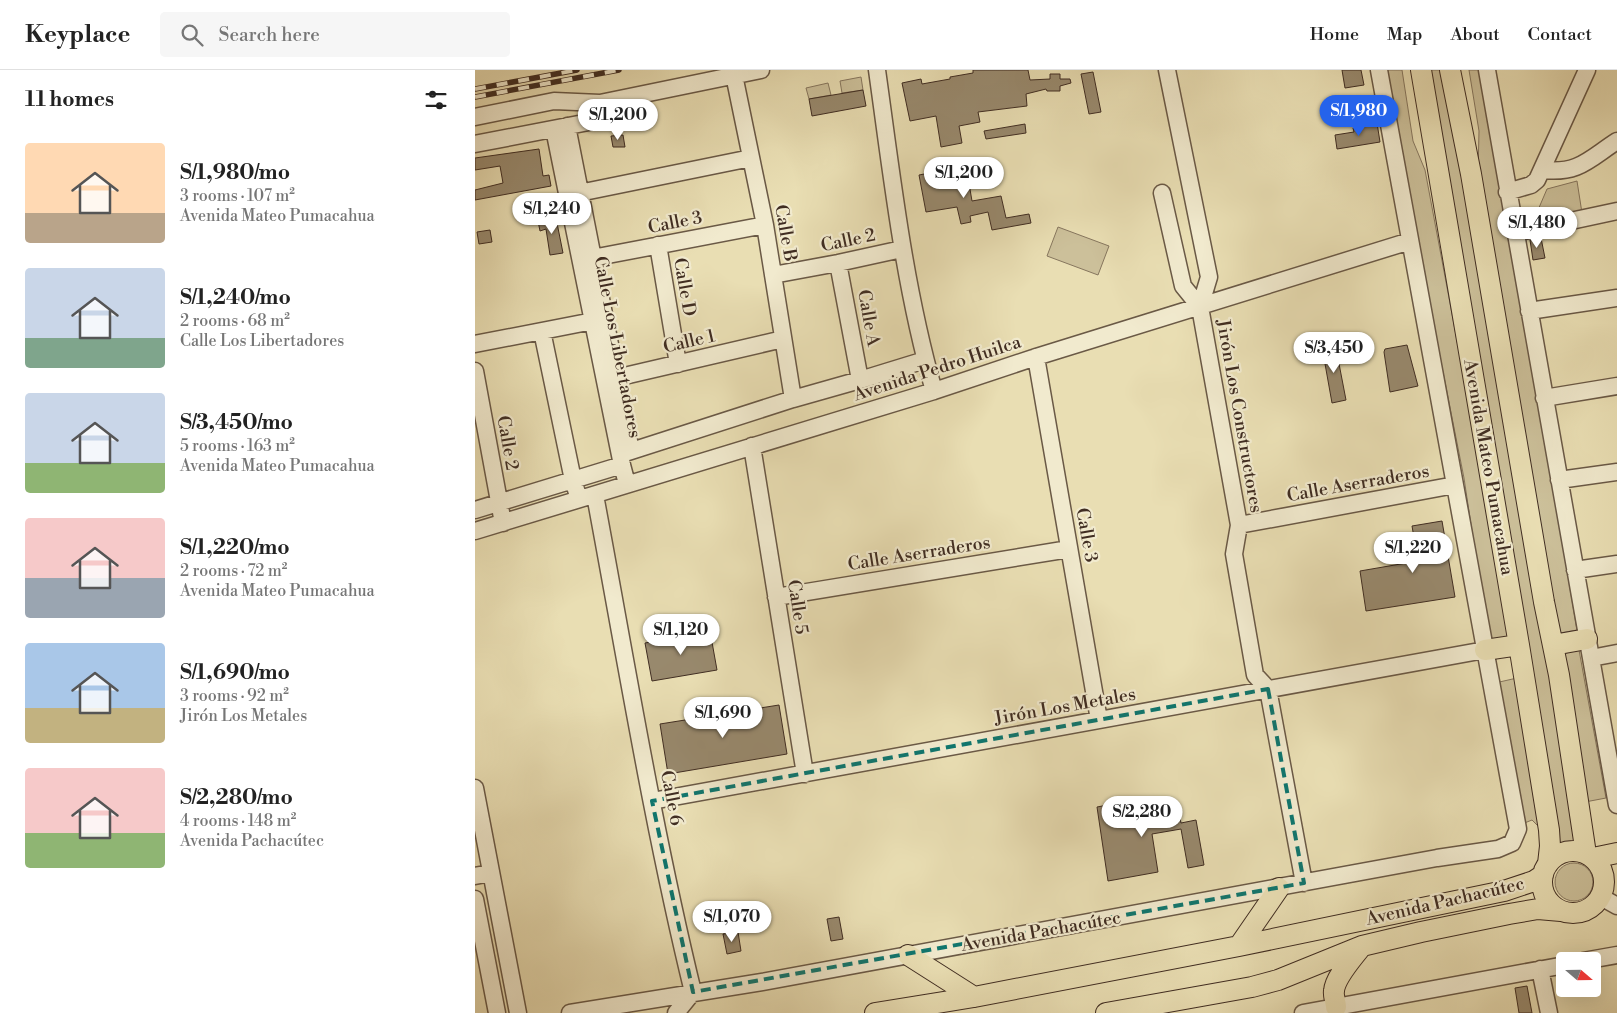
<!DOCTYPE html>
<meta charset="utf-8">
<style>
:root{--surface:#fff;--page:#f6f6f6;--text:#222;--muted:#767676;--line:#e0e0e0;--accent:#2563eb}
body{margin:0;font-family:"Libre Bodoni",serif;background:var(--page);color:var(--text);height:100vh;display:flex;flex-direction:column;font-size:19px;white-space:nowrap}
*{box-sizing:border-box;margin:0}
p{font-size:16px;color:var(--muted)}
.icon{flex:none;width:28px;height:28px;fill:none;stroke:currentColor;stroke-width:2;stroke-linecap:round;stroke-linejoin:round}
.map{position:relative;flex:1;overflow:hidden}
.side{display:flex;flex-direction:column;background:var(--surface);width:475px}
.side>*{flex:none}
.needle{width:32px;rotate:110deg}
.buttons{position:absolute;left:1081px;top:882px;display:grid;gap:10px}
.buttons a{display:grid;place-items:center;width:45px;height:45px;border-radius:5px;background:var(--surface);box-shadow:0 5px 20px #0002;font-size:25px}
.price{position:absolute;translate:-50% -42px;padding:0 11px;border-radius:18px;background:#fff;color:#222;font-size:16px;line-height:32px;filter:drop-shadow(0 1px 2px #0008)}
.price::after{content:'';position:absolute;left:50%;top:30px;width:15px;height:11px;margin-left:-8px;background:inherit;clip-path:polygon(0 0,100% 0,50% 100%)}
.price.current{background:var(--accent);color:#fff}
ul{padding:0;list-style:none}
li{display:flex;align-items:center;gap:15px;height:125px;padding:0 25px}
li span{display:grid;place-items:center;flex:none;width:140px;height:100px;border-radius:5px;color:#555}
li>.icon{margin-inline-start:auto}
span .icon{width:60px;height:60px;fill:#fffc;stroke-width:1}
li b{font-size:21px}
h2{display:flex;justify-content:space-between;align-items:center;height:60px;padding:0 25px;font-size:21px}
header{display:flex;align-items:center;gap:30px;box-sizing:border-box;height:70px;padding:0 25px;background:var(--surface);border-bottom:1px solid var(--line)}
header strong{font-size:24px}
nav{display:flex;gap:28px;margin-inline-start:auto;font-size:18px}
.search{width:350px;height:45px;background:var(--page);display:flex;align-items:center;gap:12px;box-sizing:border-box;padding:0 18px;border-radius:5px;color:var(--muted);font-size:19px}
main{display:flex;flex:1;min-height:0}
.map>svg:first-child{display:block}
.green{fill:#ccc09a;stroke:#86765e}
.building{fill:#98896d;stroke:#402d22}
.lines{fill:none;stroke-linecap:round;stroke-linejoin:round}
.minor-casing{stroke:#6a5946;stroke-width:19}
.major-casing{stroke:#402d22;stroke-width:22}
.minor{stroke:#f1eace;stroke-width:16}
.major{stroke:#e9deb3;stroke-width:20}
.rail-casing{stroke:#402d22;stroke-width:5.5}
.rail{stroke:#f1eace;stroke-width:4;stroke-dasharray:11;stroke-linecap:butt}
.marked{fill:none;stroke:#0f766e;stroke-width:4;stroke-dasharray:10 6;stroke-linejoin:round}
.labels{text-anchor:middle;stroke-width:4.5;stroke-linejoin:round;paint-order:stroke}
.street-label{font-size:18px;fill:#402d22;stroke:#f1eace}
</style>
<header>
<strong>Keyplace</strong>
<div class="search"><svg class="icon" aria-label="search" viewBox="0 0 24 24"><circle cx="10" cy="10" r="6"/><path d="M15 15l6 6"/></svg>Search here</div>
<nav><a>Home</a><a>Map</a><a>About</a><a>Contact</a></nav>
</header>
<main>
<section class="side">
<h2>11 homes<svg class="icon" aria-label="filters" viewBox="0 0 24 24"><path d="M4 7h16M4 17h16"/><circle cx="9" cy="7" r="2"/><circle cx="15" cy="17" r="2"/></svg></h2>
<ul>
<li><span style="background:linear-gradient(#ffd9b3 70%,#b9a48a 0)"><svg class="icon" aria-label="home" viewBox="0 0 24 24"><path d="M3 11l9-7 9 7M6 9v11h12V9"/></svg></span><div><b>S/1,980/mo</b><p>3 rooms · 107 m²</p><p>Avenida Mateo Pumacahua</p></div></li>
<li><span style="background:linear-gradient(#c9d6e8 70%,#7fa58c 0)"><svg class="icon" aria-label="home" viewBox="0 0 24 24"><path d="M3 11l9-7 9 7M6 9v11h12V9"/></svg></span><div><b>S/1,240/mo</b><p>2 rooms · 68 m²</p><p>Calle Los Libertadores</p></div></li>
<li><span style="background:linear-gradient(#c9d6e8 70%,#8fb573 0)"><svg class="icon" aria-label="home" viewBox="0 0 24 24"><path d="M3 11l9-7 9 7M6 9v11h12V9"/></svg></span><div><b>S/3,450/mo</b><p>5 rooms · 163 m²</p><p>Avenida Mateo Pumacahua</p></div></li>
<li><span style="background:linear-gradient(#f6c9c9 60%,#9aa5b1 0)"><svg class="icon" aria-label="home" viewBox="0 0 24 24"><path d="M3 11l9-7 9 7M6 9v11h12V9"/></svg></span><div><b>S/1,220/mo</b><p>2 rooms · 72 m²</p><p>Avenida Mateo Pumacahua</p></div></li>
<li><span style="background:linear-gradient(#a9c7e8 65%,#c2b280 0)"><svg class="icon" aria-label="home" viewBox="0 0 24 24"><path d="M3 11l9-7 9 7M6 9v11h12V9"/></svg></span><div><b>S/1,690/mo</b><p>3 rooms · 92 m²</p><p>Jirón Los Metales</p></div></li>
<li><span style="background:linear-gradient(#f6c9c9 65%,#8fb573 0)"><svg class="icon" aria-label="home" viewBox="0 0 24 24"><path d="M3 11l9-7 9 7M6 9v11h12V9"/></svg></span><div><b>S/2,280/mo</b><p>4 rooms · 148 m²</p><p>Avenida Pachacútec</p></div></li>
</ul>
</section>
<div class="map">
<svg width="1142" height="943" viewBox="0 0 1142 943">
<rect width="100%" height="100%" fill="#e9deb3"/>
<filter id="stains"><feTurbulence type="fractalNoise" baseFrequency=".004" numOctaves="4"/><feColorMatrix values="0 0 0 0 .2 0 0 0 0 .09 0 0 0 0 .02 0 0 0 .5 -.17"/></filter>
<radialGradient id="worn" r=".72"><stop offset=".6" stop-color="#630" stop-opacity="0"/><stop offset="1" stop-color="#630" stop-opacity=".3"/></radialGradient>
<path class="green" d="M908,0H927L938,71L950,100L1025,500L1036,571L1014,575L989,408Z
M951,0H970L1104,779L1087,781L1080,785Z
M994,0H1004L1049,243L1102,560L1079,564L1003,105L1004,61Z
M386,7L388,20L367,23L365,11Z
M353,13L356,25L334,29L331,18Z
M1102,111L1107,143L1057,154L1072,119Z
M583,157L634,176L623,205L572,186Z
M1104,580L1131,728L1110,732L1083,585Z
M1042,608L1065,758L1057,750L1047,754L1020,613Z
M1080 812a19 19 0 1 1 38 0a19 19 0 1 1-38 0Z"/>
<path class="building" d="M498,0H553L555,10L575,9V4H585V9H595L596,13L585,16V21H572L571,19L551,24L552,36L503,42L505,52L484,56L487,73L466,77L461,46L435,51L427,13L446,9L447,14L475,9V7L498,3Z
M867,0H886L889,15L870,18Z
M618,2L626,42L614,44L606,4Z
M388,20L391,36L337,46L334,29Z
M902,53L905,72L862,79L860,65L879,62L878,58Z
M550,54L551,63L511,69L509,61Z
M148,65L150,77H138L136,66Z
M64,79L68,106L74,105L76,116L0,130V120L28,113L25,96L0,100V88Z
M491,96L497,131L526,126L531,148L554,144L556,153L517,160L513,142L495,146L496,152L486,154L482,137L451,142L444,105Z
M81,148L88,183L75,185L71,159L65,161L63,151Z
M15,160L17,172L4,174L2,162Z
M1066,168L1070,188L1058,190L1055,170Z
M860,273L871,330L857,333L847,277Z
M932,275L943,316L915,322L909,282L910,279Z
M967,451L980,527L891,541L885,501L943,491L937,456Z
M235,561L242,600L177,611L170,573Z
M304,635L312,684L193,704L185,654Z
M660,730L662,742L702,734L706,753L721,750L729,795L713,798L706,759L677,764L683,802L633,811L622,737Z
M364,847L368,869L356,871L352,849Z
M263,862L266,881L252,884L248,864Z
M1052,916L1057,943H1044L1040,918Z"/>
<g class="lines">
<defs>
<path id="minor" d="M402,0C417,107 429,216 459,321
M692,0L734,207L725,237L764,455L759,484L780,605L793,619L829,813
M1012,0L1142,735
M259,5L290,155L318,329
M0,47L79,31L125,33L286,0
M92,56L156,381
M79,59L147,395L152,414
M0,74L119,51L153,32
M1068,100C1104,104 1114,89 1142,71
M1032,122L1056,115L1062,110L1112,0
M104,123L276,88
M687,123L708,216L725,237
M1040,163L1142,141
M183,175L203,294
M117,188L290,155
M363,193L385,310
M298,205L363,193L427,179
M1054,241L1142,228
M67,261L98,410L104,429
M0,274L118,251
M561,287L624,650
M0,301L28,453
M132,310L308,269
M1069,328L1142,316
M277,376L330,704
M147,384L318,329L385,310L450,290
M1084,410L1142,402
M120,425C151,591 178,758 218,922L201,943
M0,440L147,395
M764,455L980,415
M0,461L459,321L561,287L935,171
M1100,500L1142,494
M301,527L594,479
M1116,588L1142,583
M0,718L43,943
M177,731L1010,580
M0,806L16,803
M1126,827L1142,836
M0,829L22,943
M1108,891L1142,885
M1065,899L1074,943
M95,943L287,912L962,788L1023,779L1037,773L1043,759L904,0
M828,943L1090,895"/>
<path id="major" d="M946,0L1044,575L1074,760L1075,776L1073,794
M975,0L996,104L1069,532L1084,605L1111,784
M1078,575L1112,569
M1010,580L1044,575
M1067 812a31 31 0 1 1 62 0a31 31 0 1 1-62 0Z
M1118,788L1142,783
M764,876L804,818
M433,885L499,927
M861,937C861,932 858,926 859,921C860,907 878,888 886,877
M400,943L499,927L764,876L1029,821L1059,811L1068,805
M631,943L777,917L803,910L887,876L946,862L1034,844L1063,839L1086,841"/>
</defs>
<use href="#minor" class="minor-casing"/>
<use href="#major" class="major-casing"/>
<use href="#minor" class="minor"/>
<use href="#major" class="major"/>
<defs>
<path id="rail" d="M0,19L102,0
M0,27L144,0"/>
</defs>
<use href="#rail" class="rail-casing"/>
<use href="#rail" class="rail"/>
</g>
<path class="marked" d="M793,619L829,813L218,922L177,731Z"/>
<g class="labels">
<g class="street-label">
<text transform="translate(200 152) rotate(-11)" y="6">Calle 3</text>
<text transform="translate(311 163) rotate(80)" y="6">Calle B</text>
<text transform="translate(373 170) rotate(-12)" y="6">Calle 2</text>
<text transform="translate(210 217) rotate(80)" y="6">Calle D</text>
<text transform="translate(394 248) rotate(80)" y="6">Calle A</text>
<text transform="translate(214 271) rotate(-13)" y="6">Calle 1</text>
<text transform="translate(143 277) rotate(79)" y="6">Calle Los Libertadores</text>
<text transform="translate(462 298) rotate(-18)" y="6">Avenida Pedro Huilca</text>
<text transform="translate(765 346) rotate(80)" y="6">Jirón Los Constructores</text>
<text transform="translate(33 373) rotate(80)" y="6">Calle 2</text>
<text transform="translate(1014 397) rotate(80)" y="6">Avenida Mateo Pumacahua</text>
<text transform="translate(883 413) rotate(-10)" y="6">Calle Aserraderos</text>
<text transform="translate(612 465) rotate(80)" y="6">Calle 3</text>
<text transform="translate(444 483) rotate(-9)" y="6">Calle Aserraderos</text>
<text transform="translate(323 537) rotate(81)" y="6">Calle 5</text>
<text transform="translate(590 636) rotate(-10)" y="6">Jirón Los Metales</text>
<text transform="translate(197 728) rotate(79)" y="6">Calle 6</text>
<text transform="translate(970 831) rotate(-13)" y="6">Avenida Pachacútec</text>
<text transform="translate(566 861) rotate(-10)" y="6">Avenida Pachacútec</text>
</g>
</g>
<rect width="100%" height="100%" filter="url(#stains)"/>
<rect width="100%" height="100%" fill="url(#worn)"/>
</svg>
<div class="buttons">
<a><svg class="needle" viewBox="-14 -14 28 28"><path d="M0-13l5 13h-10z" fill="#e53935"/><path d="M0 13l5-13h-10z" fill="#767676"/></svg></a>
</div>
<b class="price current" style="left:884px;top:67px">S/1,980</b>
<b class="price" style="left:143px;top:71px">S/1,200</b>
<b class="price" style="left:489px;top:129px">S/1,200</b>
<b class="price" style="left:77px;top:165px">S/1,240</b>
<b class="price" style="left:1062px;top:179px">S/1,480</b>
<b class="price" style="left:859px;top:304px">S/3,450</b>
<b class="price" style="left:938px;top:504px">S/1,220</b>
<b class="price" style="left:206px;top:586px">S/1,120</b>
<b class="price" style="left:248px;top:669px">S/1,690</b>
<b class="price" style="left:667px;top:768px">S/2,280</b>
<b class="price" style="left:257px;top:873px">S/1,070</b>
</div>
</main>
